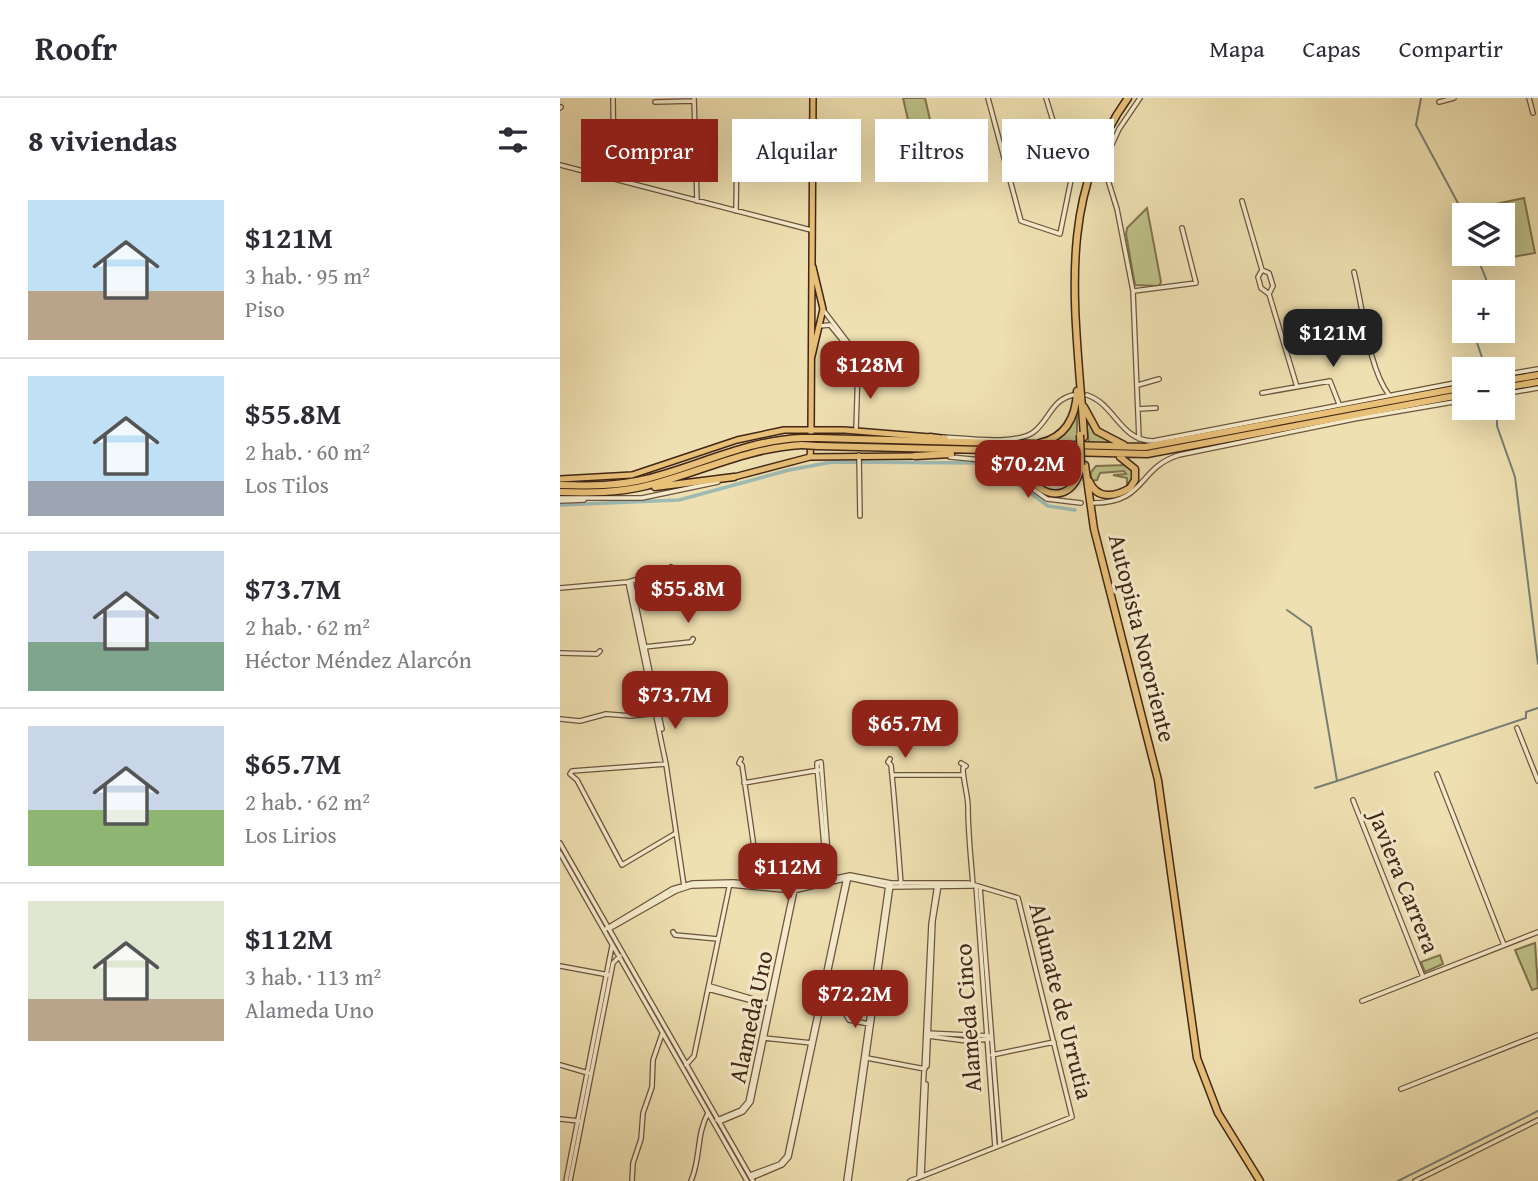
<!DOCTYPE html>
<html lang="es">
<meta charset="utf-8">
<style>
:root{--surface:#fff;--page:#f2f2f3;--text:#2b2b33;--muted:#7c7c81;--line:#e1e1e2;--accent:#8f2418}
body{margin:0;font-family:"Gentium Book Plus",serif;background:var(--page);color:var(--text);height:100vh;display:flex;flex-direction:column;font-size:26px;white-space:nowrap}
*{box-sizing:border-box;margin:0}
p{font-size:23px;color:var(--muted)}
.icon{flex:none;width:38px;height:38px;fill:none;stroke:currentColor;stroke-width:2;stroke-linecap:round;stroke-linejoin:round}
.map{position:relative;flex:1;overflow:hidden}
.sheet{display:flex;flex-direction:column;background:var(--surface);width:560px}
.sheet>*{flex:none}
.top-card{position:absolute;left:21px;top:21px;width:665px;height:63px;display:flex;gap:14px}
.tools{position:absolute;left:892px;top:105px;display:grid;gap:14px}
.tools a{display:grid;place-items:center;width:63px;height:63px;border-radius:0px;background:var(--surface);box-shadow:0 7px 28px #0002;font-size:35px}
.price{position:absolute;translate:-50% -60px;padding:0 16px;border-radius:14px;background:var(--accent);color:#fff;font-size:23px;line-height:46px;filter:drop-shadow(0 2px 4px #0008)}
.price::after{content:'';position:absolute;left:50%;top:42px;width:21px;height:16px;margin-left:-10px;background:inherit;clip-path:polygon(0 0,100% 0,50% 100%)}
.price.current{background:#222;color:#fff}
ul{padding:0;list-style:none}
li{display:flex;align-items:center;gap:21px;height:175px;padding:0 28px}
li+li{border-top:2px solid var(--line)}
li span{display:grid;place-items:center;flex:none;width:196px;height:140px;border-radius:0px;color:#555}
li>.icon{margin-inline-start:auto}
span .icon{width:84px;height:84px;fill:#fffc;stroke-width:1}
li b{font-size:30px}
h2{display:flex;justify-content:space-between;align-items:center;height:84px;padding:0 28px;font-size:30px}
.tag{padding:0 24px;border-radius:0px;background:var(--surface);box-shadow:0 7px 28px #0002;font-size:24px;line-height:63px}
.tag.current{background:var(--accent);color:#fff}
header{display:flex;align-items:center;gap:42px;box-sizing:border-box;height:98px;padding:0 35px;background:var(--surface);border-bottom:2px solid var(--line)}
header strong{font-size:33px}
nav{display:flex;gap:38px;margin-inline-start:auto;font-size:24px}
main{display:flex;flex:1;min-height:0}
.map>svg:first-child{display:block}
.green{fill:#bec188;stroke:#807450;stroke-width:2}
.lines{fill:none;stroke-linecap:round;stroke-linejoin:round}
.stream{stroke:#787f76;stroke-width:2}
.canal{stroke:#9dbbb5;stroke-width:3.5}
.minor-casing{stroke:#6c543e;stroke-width:6}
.major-casing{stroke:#412617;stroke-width:8}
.highway-casing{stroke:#412617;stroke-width:9}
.minor{stroke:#f5ebcc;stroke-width:3.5}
.major{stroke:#e8c078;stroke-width:5}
.highway{stroke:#e8c078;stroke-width:6}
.highway-bridge-casing{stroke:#412617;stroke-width:9;stroke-linecap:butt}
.highway-bridge{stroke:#e8c078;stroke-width:6}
.labels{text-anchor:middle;stroke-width:6;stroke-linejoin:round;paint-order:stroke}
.street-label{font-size:24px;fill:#412617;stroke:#f5ebcc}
</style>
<header>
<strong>Roofr</strong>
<nav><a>Mapa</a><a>Capas</a><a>Compartir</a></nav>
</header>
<main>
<section class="sheet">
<h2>8 viviendas<svg class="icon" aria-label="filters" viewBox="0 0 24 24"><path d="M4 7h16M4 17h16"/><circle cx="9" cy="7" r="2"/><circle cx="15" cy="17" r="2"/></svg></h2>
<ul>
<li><span style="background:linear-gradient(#bfe0f5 65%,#b9a48a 0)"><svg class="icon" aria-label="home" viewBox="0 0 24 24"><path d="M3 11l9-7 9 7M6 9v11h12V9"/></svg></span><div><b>$121M</b><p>3 hab. · 95 m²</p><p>Piso</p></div></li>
<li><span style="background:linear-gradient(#bfe0f5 75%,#9aa5b1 0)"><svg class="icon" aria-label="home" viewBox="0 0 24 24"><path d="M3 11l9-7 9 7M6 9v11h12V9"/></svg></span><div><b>$55.8M</b><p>2 hab. · 60 m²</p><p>Los Tilos</p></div></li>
<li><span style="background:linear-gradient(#c9d6e8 65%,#7fa58c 0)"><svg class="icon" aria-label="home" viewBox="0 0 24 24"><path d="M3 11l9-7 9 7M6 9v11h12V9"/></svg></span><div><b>$73.7M</b><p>2 hab. · 62 m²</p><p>Héctor Méndez Alarcón</p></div></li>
<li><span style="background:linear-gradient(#c9d6e8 60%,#8fb573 0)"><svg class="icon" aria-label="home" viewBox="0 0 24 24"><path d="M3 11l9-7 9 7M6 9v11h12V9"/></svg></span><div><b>$65.7M</b><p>2 hab. · 62 m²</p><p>Los Lirios</p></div></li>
<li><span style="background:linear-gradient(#dfe7d0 70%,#b9a48a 0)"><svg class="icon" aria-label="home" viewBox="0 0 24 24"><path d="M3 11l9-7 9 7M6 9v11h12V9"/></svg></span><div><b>$112M</b><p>3 hab. · 113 m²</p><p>Alameda Uno</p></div></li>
</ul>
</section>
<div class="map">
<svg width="978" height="1083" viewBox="0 0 978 1083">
<rect width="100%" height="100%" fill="#efe0b1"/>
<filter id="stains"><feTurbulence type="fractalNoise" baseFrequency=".00286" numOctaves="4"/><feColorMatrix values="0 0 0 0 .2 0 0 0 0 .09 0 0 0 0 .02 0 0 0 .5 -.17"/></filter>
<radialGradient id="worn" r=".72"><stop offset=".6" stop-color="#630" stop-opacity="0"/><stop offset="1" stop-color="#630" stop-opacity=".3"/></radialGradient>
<path class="green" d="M343,0H365L371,26L350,31Z
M964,100L975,155L923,164L920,156H943V117H905L903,113Z
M587,110L601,184L599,188L575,187L566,136L567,130Z
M514,315H517V346L481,345L490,343Z
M526,321L539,337L560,348L529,346Z
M518,365L515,382L506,373L483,370L478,377L482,387L477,385L473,378L477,366Z
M568,367L573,370L574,379L567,388V380L553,377L566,376L564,373L540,375L537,382L531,383V374L536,368Z
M975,845L978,890L972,892L955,852Z
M880,857L883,866L865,874L861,864Z"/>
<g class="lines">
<path class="stream" d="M861,0L856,27L899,107L905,127
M916,156L928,186L923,194
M913,233L926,271
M937,310V328L955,379L978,566
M727,512L751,529L777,683L755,690
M777,683L966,620V614L978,610
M838,1083L978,1013"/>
<path class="canal" d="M0,407L119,402L229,372L272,364L423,365L435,369L488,408L515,412"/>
<defs>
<path id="minor" d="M53,0L54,81
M134,0L137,103
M428,0L461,123L500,136L511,82L486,0
M969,0L973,15
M95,4L134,3
M879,4L894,0
M0,10L1,9
M96,44L136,43
M0,67L251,132
M682,103L702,172L709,175L713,188L709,196L737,289
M176,113L177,44
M702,172L698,179L701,190L709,196
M794,174C803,210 808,269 829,297
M574,193L636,185L622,130
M264,213L296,255
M259,228L270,227L287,248L288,255
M285 262a8 8 0 1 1 16 0a8 8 0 1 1-16 0Z
M943,277L978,271
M578,287L599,281
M702,295L770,283L779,306
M943,296L978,290
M527,297C555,306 560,343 593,343L905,283
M578,311L596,310
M296,332L298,269
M383,339C405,340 458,348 475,333C490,320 492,302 513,297
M579,341L573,193L557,111L543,66L559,31L580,0
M299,357L300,418
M390,359L433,363L487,401L521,405
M0,400H82L158,384
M0,403L24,402
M533,405C587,405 577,370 619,357L794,321L905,302
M108,473L115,478L119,475
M71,483L102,631
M68,484L106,666L124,788
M0,490L68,484L108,473L111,469L119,475
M84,549L131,544L133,541
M0,555L37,556L40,553
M0,621L20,623L46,616L71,618L145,610L148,607L151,609
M957,630L978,683
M181,661L179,665L182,667C188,707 194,747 199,788
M330,661L328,664L331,667C335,707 338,746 341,786
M401,665L406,668L403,670C403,683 408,697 408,709C408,735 411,761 413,787
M106,666L12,673L10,676L17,682L62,767L116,735
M257,669V665L261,664L270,782
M257,669L267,782
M877,676L944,847
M332,677H403
M184,685L259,672
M793,702L863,879
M0,745L193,1083
M0,755L187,1083
M416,788L435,1049
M420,789L440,1047
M49,831L116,793L131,788L170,787L233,793L289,780L331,789L413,788
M44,832L112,791L133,785L173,784L234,789L290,777L331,785H408L458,800L512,1019L350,1083
M113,834L115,837L158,841
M0,868L49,877
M150,888L210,906
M148,891L204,906
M802,903L978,834
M263,907L282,910L289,922L309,926
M367,935L429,938
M368,938L407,943L430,941
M204,940L252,945
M432,957L494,944
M307,960L365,971
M0,967L28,975
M126,967L134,958L170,785
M367,968L373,823L379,787
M841,991L978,937
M0,1021L19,1023
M157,1022L181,1012L188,1004L231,801
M159,1024L183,1014L191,1004L235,792
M190,1077L220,1066L227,1058L286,779
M359,1078L371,826L377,786
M362,1078L366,986
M191,1080L222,1067L229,1059L289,778
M6,1083L52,848
M10,1083L53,865L60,858
M72,1083L73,1065L81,1041L83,1015L92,989L93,962L102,936
M131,1083C141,1060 136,1037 148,1015
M286,1083L328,787
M289,1083L331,787
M855,1083L978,1022"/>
<path id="major" d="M252,258L263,211L253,169
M251,335L253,0
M250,359L251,345
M174,379L250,359L355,358
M0,381L72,377L177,342L224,332H284L370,339"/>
<path id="highway" d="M943,283L978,277
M943,290L978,284
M524,309L537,333L564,347
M370,339L385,341
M524,339C517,219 493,104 568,0
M258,340L585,349L905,289
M480,345C506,339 516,319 517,293
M258,348L587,356L905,296
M355,358L391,356
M486,358C473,362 468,372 473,384C493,405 517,396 521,367
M525,367L534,431L598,682L637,960L658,1015L700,1083
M529,383C537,402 555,399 570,390L575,382V371L560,359
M0,387C29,388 58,388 86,381C139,368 186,342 242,340
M95,389L174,379
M0,394C29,395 58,395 86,388C139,375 186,350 242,347"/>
</defs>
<use href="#minor" class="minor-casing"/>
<use href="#major" class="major-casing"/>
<use href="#highway" class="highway-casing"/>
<use href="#minor" class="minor"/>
<use href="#major" class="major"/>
<use href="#highway" class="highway"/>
<defs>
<path id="highway-bridge" d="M520,337L521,367
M242,340H258
M242,347L258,348"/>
</defs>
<use href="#highway-bridge" class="highway-bridge-casing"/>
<use href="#highway-bridge" class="highway-bridge"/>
</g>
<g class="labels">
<g class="street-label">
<text transform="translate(582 540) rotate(76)" y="8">Autopista Nororiente</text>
<text transform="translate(844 784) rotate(68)" y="8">Javiera Carrera</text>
<text transform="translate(501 903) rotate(76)" y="8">Aldunate de Urrutia</text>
<text transform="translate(191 919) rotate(-78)" y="8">Alameda Uno</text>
<text transform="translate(408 920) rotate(-94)" y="8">Alameda Cinco</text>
</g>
</g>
<rect width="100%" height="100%" filter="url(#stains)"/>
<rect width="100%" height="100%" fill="url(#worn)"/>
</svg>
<div class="tools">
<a><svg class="icon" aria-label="layers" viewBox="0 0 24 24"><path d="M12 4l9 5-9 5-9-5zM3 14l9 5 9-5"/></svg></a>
<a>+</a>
<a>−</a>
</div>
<b class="price current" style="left:773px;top:271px">$121M</b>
<b class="price" style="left:310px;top:303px">$128M</b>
<b class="price" style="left:468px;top:402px">$70.2M</b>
<b class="price" style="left:128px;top:527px">$55.8M</b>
<b class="price" style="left:115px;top:633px">$73.7M</b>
<b class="price" style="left:345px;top:662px">$65.7M</b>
<b class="price" style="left:228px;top:805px">$112M</b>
<b class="price" style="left:295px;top:932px">$72.2M</b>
<div class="top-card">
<a class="tag current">Comprar</a>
<a class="tag">Alquilar</a>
<a class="tag">Filtros</a>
<a class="tag">Nuevo</a>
</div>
</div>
</main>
